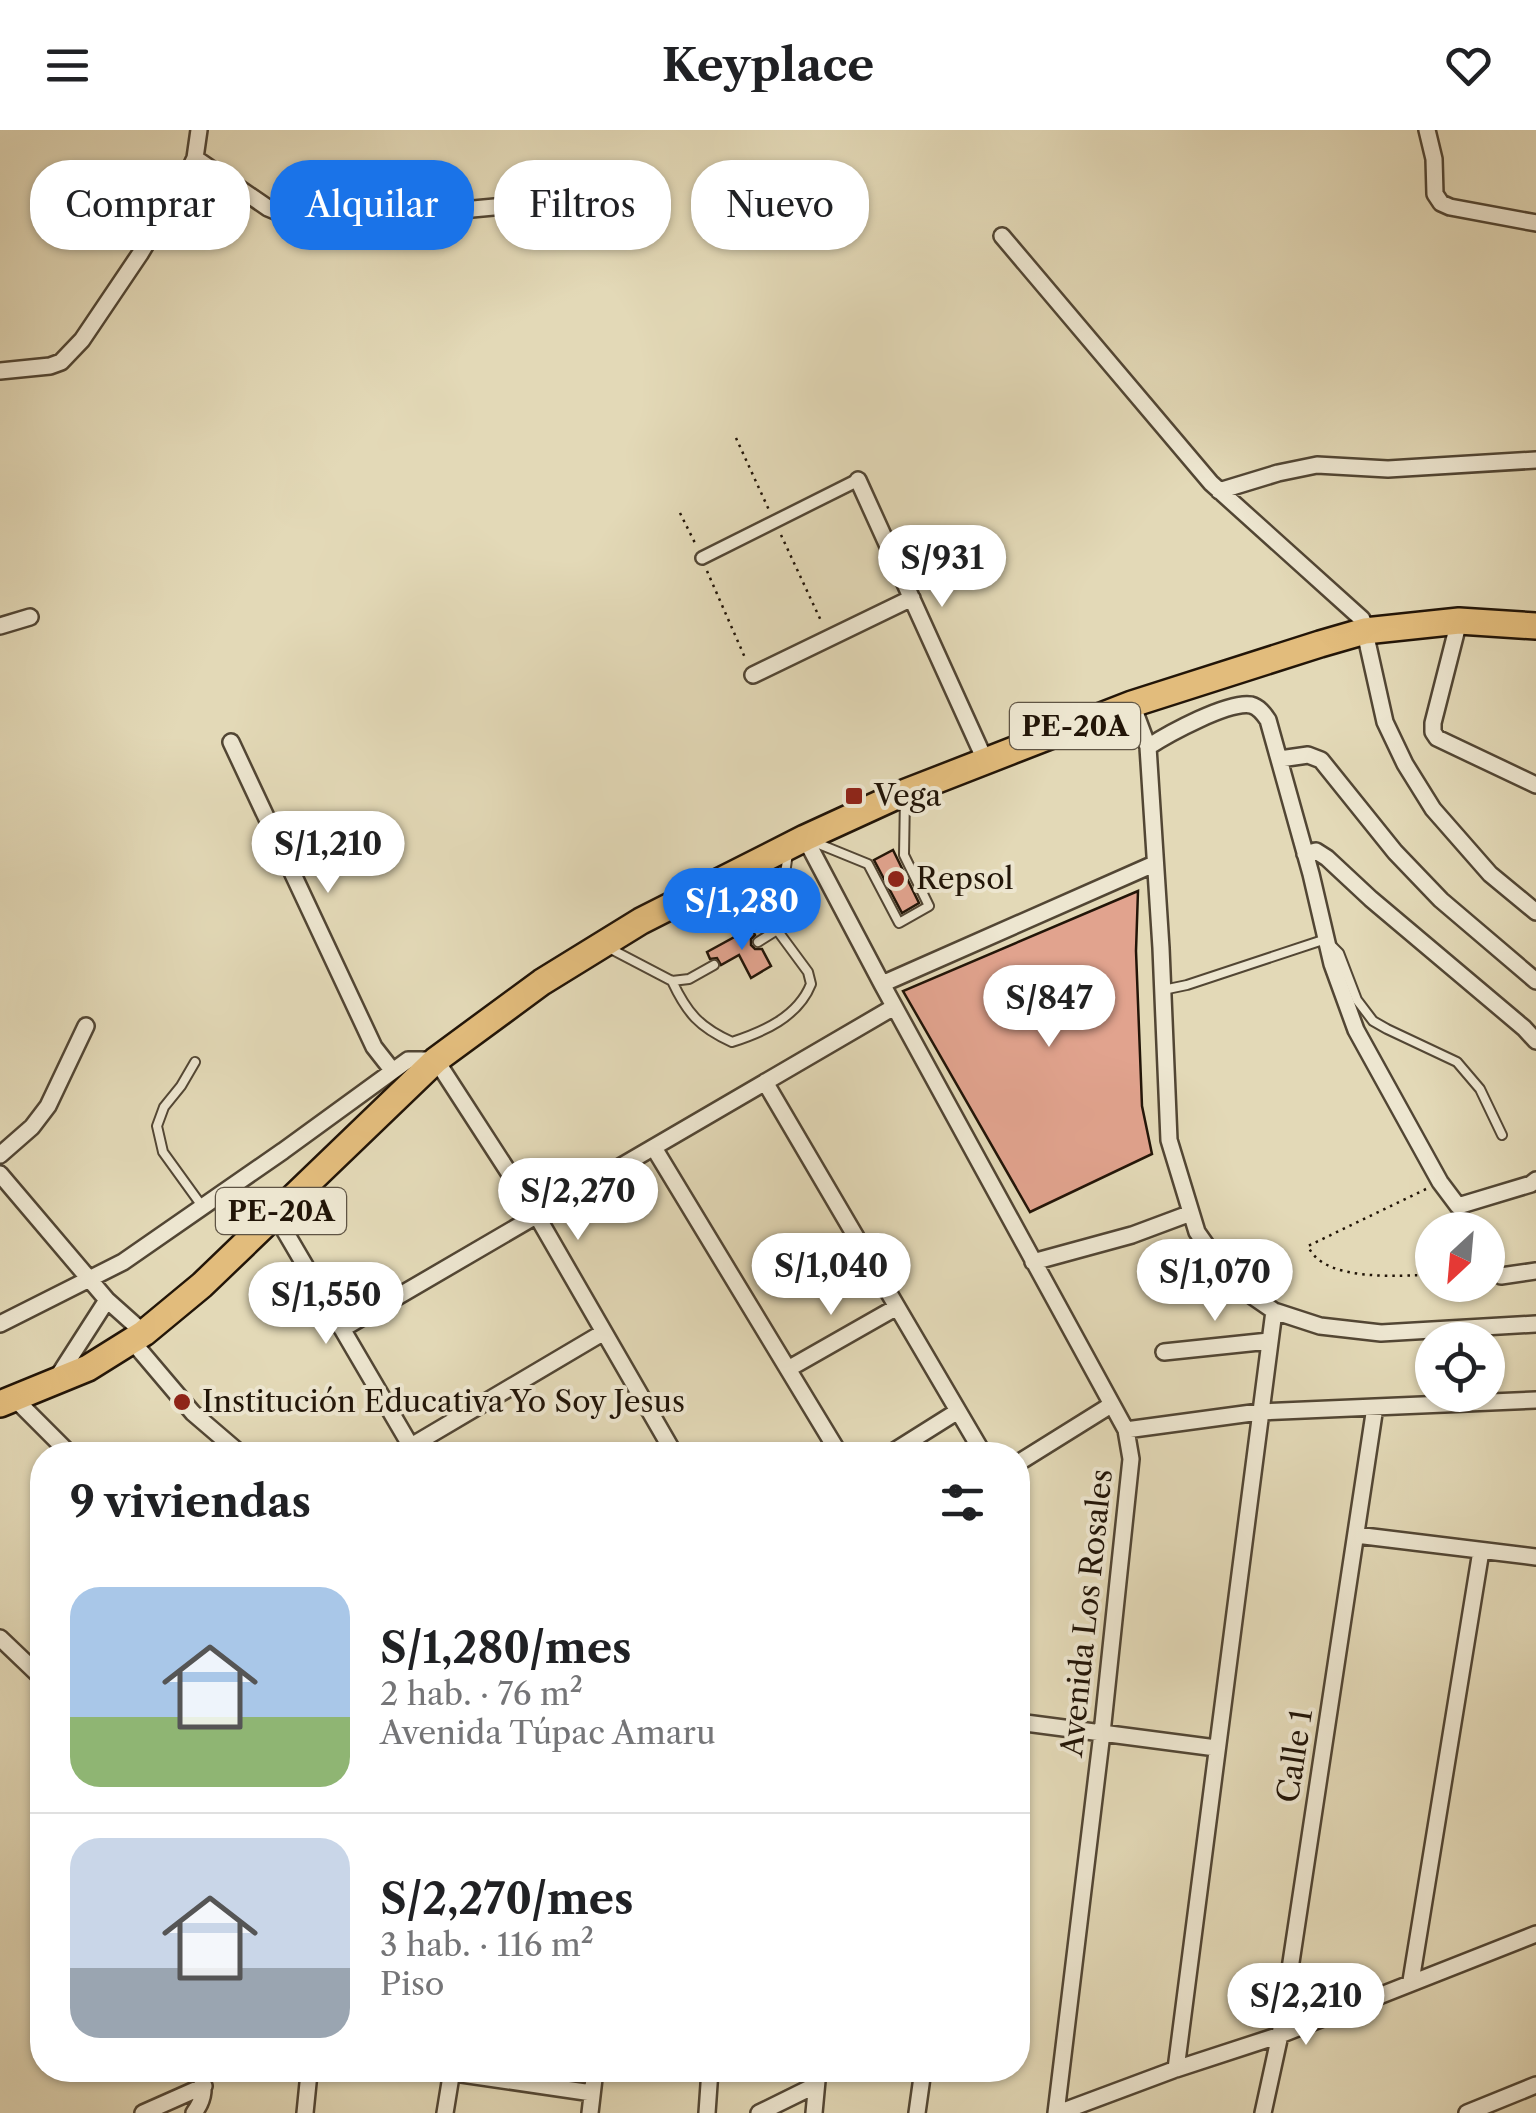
<!DOCTYPE html>
<html lang="es">
<meta charset="utf-8">
<style>
:root{--surface:#fff;--page:#f2f2f2;--text:#202124;--muted:#757577;--line:#e0e0e0;--accent:#1a73e8}
body{margin:0;font-family:"Libre Caslon Text",serif;background:var(--page);color:var(--text);height:100vh;display:flex;flex-direction:column;font-size:38px;white-space:nowrap}
*{box-sizing:border-box;margin:0}
p{font-size:32px;color:var(--muted)}
.icon{flex:none;width:55px;height:55px;fill:none;stroke:currentColor;stroke-width:2;stroke-linecap:round;stroke-linejoin:round}
.map{position:relative;flex:1;overflow:hidden}
.details{position:absolute;left:30px;top:1312px;width:1000px;height:640px;display:flex;flex-direction:column;background:var(--surface);border-radius:40px;box-shadow:0 2px 8px #0004}
.details>*{flex:none}
.banner{position:absolute;left:30px;top:30px;width:1000px;height:90px;display:flex;gap:20px}
.needle{width:65px;rotate:206deg}
.tools{position:absolute;left:1415px;top:1082px;display:grid;gap:20px}
.tools a{display:grid;place-items:center;width:90px;height:90px;border-radius:50%;background:var(--surface);box-shadow:0 2px 8px #0004;font-size:50px}
.price{position:absolute;translate:-50% -85px;padding:0 22px;border-radius:35px;background:#fff;color:#222;font-size:32px;line-height:65px;filter:drop-shadow(0 2px 5px #0008)}
.price::after{content:'';position:absolute;left:50%;top:60px;width:30px;height:22px;margin-left:-15px;background:inherit;clip-path:polygon(0 0,100% 0,50% 100%)}
.price.current{background:var(--accent);color:#fff}
ul{padding:0;list-style:none}
li{display:flex;align-items:center;gap:30px;height:250px;padding:0 40px}
li+li{border-top:2px solid var(--line)}
li span{display:grid;place-items:center;flex:none;width:280px;height:200px;border-radius:30px;color:#555}
li>.icon{margin-inline-start:auto}
span .icon{width:120px;height:120px;fill:#fffc;stroke-width:1}
li b{font-size:42px}
h2{display:flex;justify-content:space-between;align-items:center;height:120px;padding:0 40px;font-size:42px}
.tag{padding:0 35px;border-radius:40px;background:var(--surface);box-shadow:0 2px 8px #0004;font-size:35px;line-height:90px}
.tag.current{background:var(--accent);color:#fff}
header{display:flex;justify-content:space-between;align-items:center;height:130px;padding:0 40px;background:var(--surface);font-size:45px;font-weight:700}
.map>svg:first-child{display:block}
.building{fill:#e1a38e;stroke:#221508;stroke-width:2.5}
.lines{fill:none;stroke-linecap:round;stroke-linejoin:round}
.service-casing{stroke:#524634;stroke-width:12}
.pedestrian-casing{stroke:#524634;stroke-width:16}
.minor-casing{stroke:#524634;stroke-width:20}
.trunk-casing{stroke:#221508;stroke-width:30}
.path{stroke:#221508;stroke-width:2.5;stroke-dasharray:2.5 5;stroke-linecap:butt}
.service{stroke:#ede6d0;stroke-width:8}
.pedestrian{stroke:#ede6d0;stroke-width:11}
.minor{stroke:#ede6d0;stroke-width:15}
.trunk{stroke:#e2bc7c;stroke-width:25}
.poi-dot{fill:#8f2418;stroke:#ede6d0;stroke-width:4}
.labels{text-anchor:middle;stroke-width:8;stroke-linejoin:round;paint-order:stroke}
.shield{fill:#ede6d0;stroke:#5f5444;stroke-width:2.5}
.shield-label{font-size:28px;font-weight:bold;fill:#221508}
.poi-label{font-size:30px;fill:#221508;stroke:#ede6d0;text-anchor:start}
.street-label{font-size:30px;fill:#221508;stroke:#ede6d0}
</style>
<header><svg class="icon" aria-label="menu" viewBox="0 0 24 24"><path d="M4 6h16M4 12h16M4 18h16"/></svg>Keyplace<svg class="icon" aria-label="heart" viewBox="0 0 24 24"><path d="M12 20l-8-8c-3-5 5-10 8-4 3-6 11-1 8 4z"/></svg></header>
<div class="map">
<svg width="1536" height="1983" viewBox="0 0 1536 1983">
<rect width="100%" height="100%" fill="#e3d9b7"/>
<filter id="stains"><feTurbulence type="fractalNoise" baseFrequency=".002" numOctaves="4"/><feColorMatrix values="0 0 0 0 .2 0 0 0 0 .09 0 0 0 0 .02 0 0 0 .5 -.17"/></filter>
<radialGradient id="worn" r=".72"><stop offset=".6" stop-color="#630" stop-opacity="0"/><stop offset="1" stop-color="#630" stop-opacity=".3"/></radialGradient>
<path class="building" d="M893,720L919,773L902,783L874,730Z
M1138,761L1136,821L1142,976L1152,1024L1030,1082L903,861Z
M751,798L755,805L751,809V815L755,819H762L771,836L751,848L739,825L721,835L717,828L710,829L707,822Z"/>
<g class="lines">
<defs>
<path id="service" d="M814,712L868,734L899,793L929,776L904,725L905,666
M758,812L777,800L788,723
M607,817L672,851L689,849L714,835
M1333,817L1339,823L1357,870L1373,891L1387,899L1457,932L1480,959L1502,1005
M672,851C687,883 699,897 732,912C763,902 798,887 811,854L808,842L777,800
M1163,860L1187,855L1326,809
M195,932L181,956L164,977L157,996L163,1022L202,1076"/>
<path id="pedestrian" d="M702,428L858,350"/>
<path id="minor" d="M1427,0L1434,29L1435,64L1441,73L1450,77L1536,93
M195,28L268,78L290,87L355,90L526,74L561,58
M1002,106L1211,353L1362,489L1385,592L1405,634L1433,679L1490,744L1536,782
M0,241L50,236L61,232L82,210L140,124L183,53L195,28L199,0
M858,350L985,630
M1219,361L1278,343L1317,335L1388,339L1536,330
M1459,491L1433,593V602L1437,608L1536,655
M0,496L30,487
M753,545L912,468
M1132,574L1148,617L1161,818L1169,1010L1197,1102L1232,1152L1274,1181L1320,1196L1381,1203L1536,1194
M231,612L374,917L392,940
M1148,617C1168,604 1228,571 1251,575C1259,577 1264,584 1268,590L1311,744L1332,834L1356,900L1440,1052L1458,1076L1531,1054L1536,1050
M1280,629L1308,625L1321,630L1395,722L1441,770L1536,851
M805,708L882,854L1126,1300L1131,1329L1102,1603L1056,1983
M1305,724L1316,721L1327,728L1371,769L1524,898L1536,911
M882,854L1154,734
M765,952L984,1325
M654,1018L840,1325
M0,1025L32,997L48,976L86,896
M0,1044L107,1170L55,1251
M276,1086L416,1325
M1033,1132L1132,1105L1191,1083
M1501,1146L1536,1141
M107,1170L144,1203
M0,1194L123,1132L283,1021L408,930H436L537,1086L675,1325
M342,1199L894,877
M132,1211L193,1283L242,1325
M1164,1222L1269,1211
M788,1239L897,1177
M14,1268L71,1325
M1126,1300L1259,1282L1536,1270
M396,1325L604,1202
M888,1325L958,1281
M1018,1333L1111,1275
M1356,1405L1536,1427
M0,1508L42,1548
M1018,1592L1216,1618
M1411,1851L1481,1421
M1176,1939L1274,1181
M434,1940L592,1963
M143,1983L204,1956
M194,1983C205,1968 205,1957 199,1940
M305,1983L309,1943L312,1940
M445,1983L452,1940
M590,1983L595,1940
M707,1983L710,1940
M759,1983L816,1955
M814,1983L818,1940
M917,1983L923,1940
M1058,1983L1176,1939L1280,1905L1536,1804
M1263,1983L1280,1905L1375,1277
M1467,1983L1536,1955"/>
<path id="trunk" d="M0,1274L88,1238L144,1203L202,1155L436,930L542,852L641,791L805,708L901,664L1132,574L1320,514L1365,501L1459,491L1536,496"/>
</defs>
<use href="#service" class="service-casing"/>
<use href="#pedestrian" class="pedestrian-casing"/>
<use href="#minor" class="minor-casing"/>
<use href="#trunk" class="trunk-casing"/>
<path class="path" d="M736,308L769,380
M680,383L696,415
M781,405L822,493
M707,441L746,530
M1426,1059L1308,1116C1324,1153 1399,1145 1432,1145"/>
<use href="#service" class="service"/>
<use href="#pedestrian" class="pedestrian"/>
<use href="#minor" class="minor"/>
<use href="#trunk" class="trunk"/>
</g>
<g class="poi-dot">
<rect x="844" y="656" width="20" height="20" rx="5"/>
<circle cx="896" cy="749" r="10"/>
<circle cx="182" cy="1272" r="10"/>
</g>
<g class="labels">
<g class="shield">
<rect x="1010" y="573" width="130" height="46" rx="8"/>
<rect x="216" y="1058" width="130" height="46" rx="8"/>
</g>
<g class="shield-label">
<text x="1075" y="606">PE-20A</text>
<text x="281" y="1091">PE-20A</text>
</g>
<g class="poi-label">
<text x="874" y="676">Vega</text>
<text x="916" y="759">Repsol</text>
<text x="202" y="1282">Institución Educativa Yo Soy Jesus</text>
</g>
<g class="street-label">
<text transform="translate(1087 1483) rotate(-84)" y="10">Avenida Los Rosales</text>
<text transform="translate(1295 1626) rotate(-81)" y="10">Calle 1</text>
</g>
</g>
<rect width="100%" height="100%" filter="url(#stains)"/>
<rect width="100%" height="100%" fill="url(#worn)"/>
</svg>
<div class="tools">
<a><svg class="needle" viewBox="-14 -14 28 28"><path d="M0-13l5 13h-10z" fill="#e53935"/><path d="M0 13l5-13h-10z" fill="#757577"/></svg></a>
<a><svg class="icon" aria-label="locate" viewBox="0 0 24 24"><circle cx="12" cy="12" r="6"/><path d="M12 2v4M12 18v4M2 12h4M18 12h4"/></svg></a>
</div>
<b class="price" style="left:942px;top:480px">S/931</b>
<b class="price" style="left:328px;top:766px">S/1,210</b>
<b class="price current" style="left:742px;top:823px">S/1,280</b>
<b class="price" style="left:1049px;top:920px">S/847</b>
<b class="price" style="left:578px;top:1113px">S/2,270</b>
<b class="price" style="left:831px;top:1188px">S/1,040</b>
<b class="price" style="left:1215px;top:1194px">S/1,070</b>
<b class="price" style="left:326px;top:1217px">S/1,550</b>
<b class="price" style="left:1306px;top:1918px">S/2,210</b>
<div class="banner">
<a class="tag">Comprar</a>
<a class="tag current">Alquilar</a>
<a class="tag">Filtros</a>
<a class="tag">Nuevo</a>
</div>
<section class="details">
<h2>9 viviendas<svg class="icon" aria-label="filters" viewBox="0 0 24 24"><path d="M4 7h16M4 17h16"/><circle cx="9" cy="7" r="2"/><circle cx="15" cy="17" r="2"/></svg></h2>
<ul>
<li><span style="background:linear-gradient(#a9c7e8 65%,#8fb573 0)"><svg class="icon" aria-label="home" viewBox="0 0 24 24"><path d="M3 11l9-7 9 7M6 9v11h12V9"/></svg></span><div><b>S/1,280/mes</b><p>2 hab. · 76 m²</p><p>Avenida Túpac Amaru</p></div></li>
<li><span style="background:linear-gradient(#c9d6e8 65%,#9aa5b1 0)"><svg class="icon" aria-label="home" viewBox="0 0 24 24"><path d="M3 11l9-7 9 7M6 9v11h12V9"/></svg></span><div><b>S/2,270/mes</b><p>3 hab. · 116 m²</p><p>Piso</p></div></li>
</ul>
</section>
</div>
